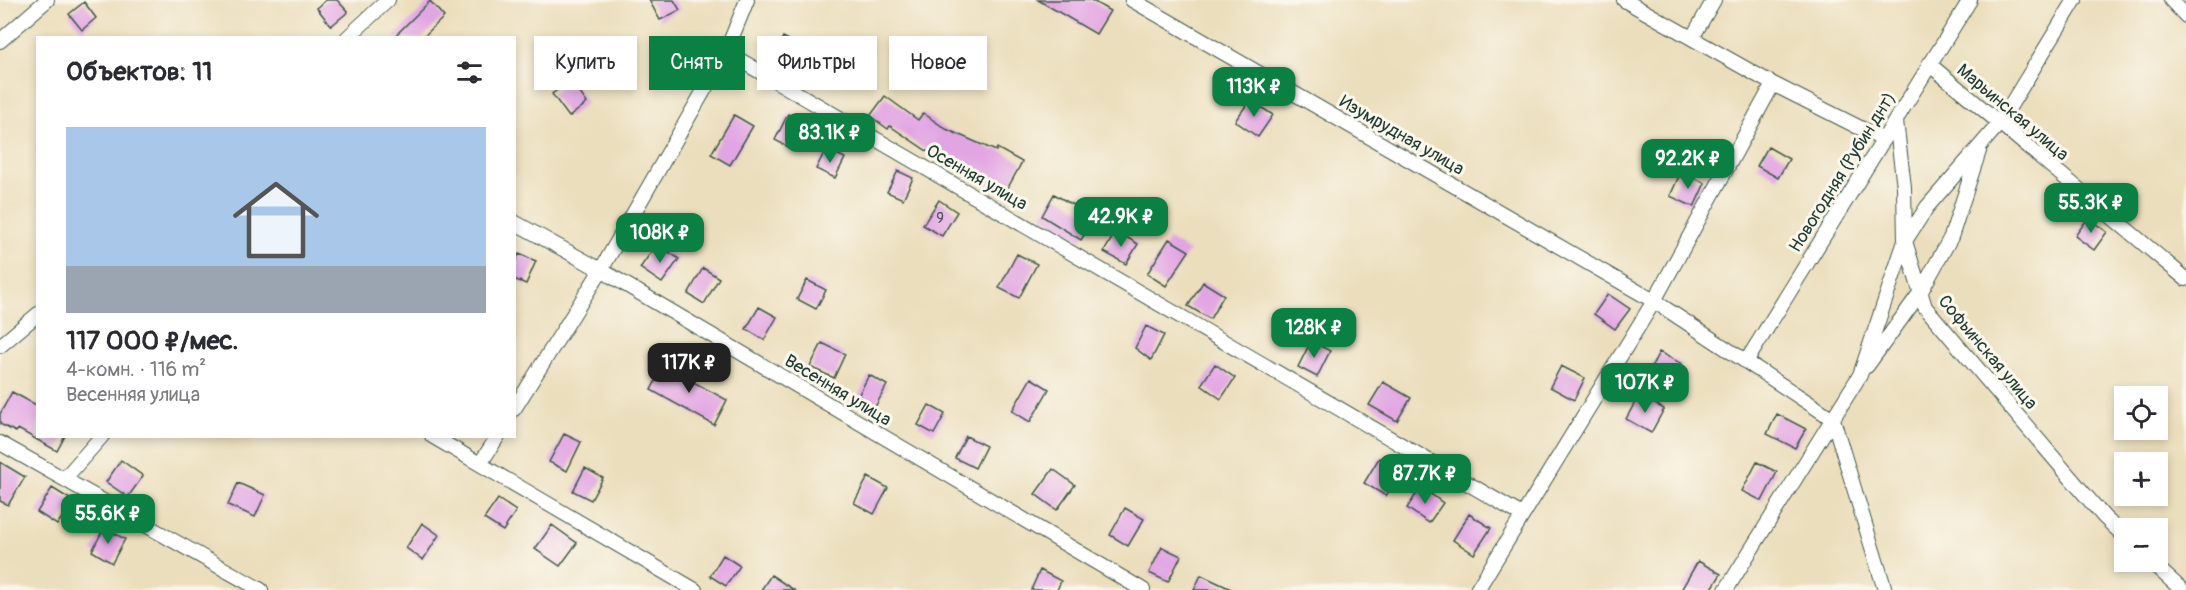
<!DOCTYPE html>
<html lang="ru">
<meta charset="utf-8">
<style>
:root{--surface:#fff;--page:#f2f2f3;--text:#2b2b33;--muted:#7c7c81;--accent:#0b8043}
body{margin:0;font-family:Pangolin,sans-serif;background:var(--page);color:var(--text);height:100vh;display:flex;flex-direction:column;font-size:22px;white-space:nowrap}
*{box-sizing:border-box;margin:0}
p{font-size:20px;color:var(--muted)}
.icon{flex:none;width:33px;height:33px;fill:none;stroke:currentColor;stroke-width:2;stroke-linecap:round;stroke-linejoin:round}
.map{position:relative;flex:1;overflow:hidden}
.side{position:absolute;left:36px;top:36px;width:480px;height:402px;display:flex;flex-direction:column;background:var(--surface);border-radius:0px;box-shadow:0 3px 9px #0003}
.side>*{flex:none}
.hud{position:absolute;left:534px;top:36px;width:570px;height:54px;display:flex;gap:12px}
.tools{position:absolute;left:2114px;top:386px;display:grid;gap:12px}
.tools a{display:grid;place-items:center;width:54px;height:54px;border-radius:0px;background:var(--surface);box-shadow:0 3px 9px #0003;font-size:30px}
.price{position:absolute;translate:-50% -51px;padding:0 14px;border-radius:12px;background:var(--accent);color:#fff;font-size:20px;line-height:39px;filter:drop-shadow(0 2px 3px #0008)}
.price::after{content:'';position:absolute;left:50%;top:36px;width:18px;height:14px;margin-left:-9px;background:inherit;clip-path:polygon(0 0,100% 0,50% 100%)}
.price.on{background:#222;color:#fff}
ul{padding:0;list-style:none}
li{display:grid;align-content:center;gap:12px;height:318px;padding:0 30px}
li span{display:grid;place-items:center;height:186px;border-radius:0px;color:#555}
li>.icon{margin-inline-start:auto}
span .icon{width:108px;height:108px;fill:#fffc;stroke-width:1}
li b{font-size:26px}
h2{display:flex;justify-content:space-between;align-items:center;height:72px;padding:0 30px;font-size:26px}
.tag{padding:0 21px;border-radius:0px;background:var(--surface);box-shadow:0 3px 9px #0003;font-size:21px;line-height:54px}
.tag.on{background:var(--accent);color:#fff}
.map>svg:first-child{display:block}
.building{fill:#e2a5e3}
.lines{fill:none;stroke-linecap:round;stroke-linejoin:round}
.minor-casing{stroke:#3e5548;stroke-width:16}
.minor{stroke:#fff;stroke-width:14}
.labels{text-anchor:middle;stroke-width:6;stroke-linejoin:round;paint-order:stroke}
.number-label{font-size:15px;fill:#505760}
.street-label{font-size:18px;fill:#1f3d34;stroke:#fbf7ec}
</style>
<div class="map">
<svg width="2186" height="590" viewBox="0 0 2186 590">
<rect width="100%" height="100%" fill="#fbf7ec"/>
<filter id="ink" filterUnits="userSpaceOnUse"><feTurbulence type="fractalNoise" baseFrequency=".0167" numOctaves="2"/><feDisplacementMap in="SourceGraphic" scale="12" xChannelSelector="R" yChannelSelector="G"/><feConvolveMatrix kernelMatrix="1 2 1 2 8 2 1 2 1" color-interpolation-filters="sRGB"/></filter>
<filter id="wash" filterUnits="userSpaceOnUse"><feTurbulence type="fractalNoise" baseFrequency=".008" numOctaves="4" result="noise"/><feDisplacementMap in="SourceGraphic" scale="24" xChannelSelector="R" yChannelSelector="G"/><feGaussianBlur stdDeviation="1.35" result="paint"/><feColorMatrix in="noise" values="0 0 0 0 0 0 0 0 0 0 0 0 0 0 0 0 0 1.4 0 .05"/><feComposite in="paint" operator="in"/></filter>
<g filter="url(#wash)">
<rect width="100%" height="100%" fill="#ebdebc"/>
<g id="blocks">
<path class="building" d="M326,0H337L348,12L331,26L317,8Z
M649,0H674L680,10L660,20Z
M1038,0H1091L1110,11L1096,34Z
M430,1L444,17L422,38H393Z
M84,2L96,18L82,30L69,14Z
M783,37L801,46L792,63L774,53Z
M828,49L848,60L837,82L817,71Z
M571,80L587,103L569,117L552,94Z
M885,96L918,120L923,113L946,129L996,151L997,148L1022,162L1005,193L980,179L982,176L930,153L890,126L888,129L870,116Z
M1250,100L1273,115L1258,137L1235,121Z
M788,114L805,123L792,149L775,140Z
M734,115L753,126L730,165L711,154Z
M1768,147L1789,159L1778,178L1757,166Z
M826,149L845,158L835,178L816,169Z
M898,171L913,178L903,199L887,192Z
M1681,172L1705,183L1694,207L1670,196Z
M1054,194L1095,218L1081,240L1042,216Z
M939,200L957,212L942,236L923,225Z
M2088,218L2107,232L2094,250L2075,236Z
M1116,231L1138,244L1126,264L1104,252Z
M1169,239L1189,251L1166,286L1147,274Z
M657,244L679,259L662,283L640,268Z
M519,254L536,261L526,284L514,279V265Z
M1017,254L1037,264L1019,298L999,288Z
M703,268L719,278L704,304L688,294Z
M807,280L826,290L816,309L797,299Z
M1203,282L1224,295L1210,319L1188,306Z
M1608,294L1630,309L1615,329L1594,314Z
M759,307L777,317L764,340L746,329Z
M1146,326L1164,335L1151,360L1135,348Z
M1311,341L1330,351L1317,377L1298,367Z
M822,343L845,354L834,378L810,367Z
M1659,352L1682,364L1670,386L1648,374Z
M665,363L685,374L684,377L727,400L714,425L651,390Z
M1215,364L1235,378L1221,399L1201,385Z
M1561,366L1585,378L1574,400L1550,387Z
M869,375L887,385L875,407L857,398Z
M1031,378L1049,389L1030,422L1012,411Z
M1383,382L1411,398L1397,421L1369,405Z
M12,392L38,406V436H65L57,451L18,429L16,432L0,424V414Z
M1639,395L1664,409L1651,433L1626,419Z
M929,405L945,414L934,434L918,425Z
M1777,414L1806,429L1795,448L1767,434Z
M564,434L581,442L567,471L549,462Z
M966,436L986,446L975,468L955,458Z
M1379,458L1400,471L1386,496L1364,483Z
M121,460L143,476L128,497L106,482Z
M0,462L25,477L8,505L0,501Z
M1757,462L1777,472L1762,501L1742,491Z
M585,468L603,478L591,500L573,491Z
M1053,469L1075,485L1057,510L1035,494Z
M868,477L888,488L874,514L854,503Z
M238,483L265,495L255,517L228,505Z
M1421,487L1443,503L1429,523L1407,508Z
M52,488L73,501L57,525L37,512Z
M498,499L516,511L503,531L484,519Z
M1125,508L1144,519L1128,546L1110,535Z
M1469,514L1491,528L1474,554L1453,540Z
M422,523L439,535L423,560L406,548Z
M552,525L577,543L560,566L535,549Z
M104,528L125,539L112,563L92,551Z
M1162,547L1181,556L1168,582L1149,573Z
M723,555L740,566L726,586L710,576Z
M1698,561L1721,574L1711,590H1681Z
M1040,570L1061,581L1057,590H1031Z
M771,575L794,590H761Z
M1201,575L1233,590H1194Z"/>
</g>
</g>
<g filter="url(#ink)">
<use href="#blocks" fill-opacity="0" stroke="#3e5548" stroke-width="1.5"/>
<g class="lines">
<defs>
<path id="minor" d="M1132,0L1654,301L1833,419L1885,590
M1624,0L1773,84L1884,140
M2171,0L2186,16
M347,38L388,0
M1692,38L1714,0
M0,41L47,0
M726,52L1522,515
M1929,64L2186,279
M1896,121L1904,187L1905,241L1925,307L2104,517L2124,536
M514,222L601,270L1143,590
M0,346L38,314
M1746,362L1970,0
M1867,366L1920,293L1951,237L1979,151
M514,409L601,270L726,52L747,0
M432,436L695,590
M0,443L261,590
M480,464L498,436
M65,478L102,436
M2150,561L2182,590
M1477,590L1654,301L1773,84
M1726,590L1860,375L1905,241L1927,207L1999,124L2075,0"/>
</defs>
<use href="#minor" class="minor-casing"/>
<use href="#minor" class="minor"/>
</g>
</g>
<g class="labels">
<g class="number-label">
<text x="940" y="223">9</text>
</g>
<g class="street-label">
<text transform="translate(2013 112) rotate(40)" y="6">Марьинская улица</text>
<text transform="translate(1402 135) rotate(30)" y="6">Изумрудная улица</text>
<text transform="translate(1842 172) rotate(-58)" y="6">Новогодняя (Рубин днт)</text>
<text transform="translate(977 177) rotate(30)" y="6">Осенняя улица</text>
<text transform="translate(1988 352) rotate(50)" y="6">Софьинская улица</text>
<text transform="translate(838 390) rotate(31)" y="6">Весенняя улица</text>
</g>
</g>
</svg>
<div class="tools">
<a><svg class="icon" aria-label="locate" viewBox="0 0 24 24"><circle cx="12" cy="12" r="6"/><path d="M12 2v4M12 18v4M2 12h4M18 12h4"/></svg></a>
<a>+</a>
<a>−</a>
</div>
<b class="price" style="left:1254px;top:118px">113K ₽</b>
<b class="price" style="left:830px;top:164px">83.1K ₽</b>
<b class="price" style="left:1688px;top:190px">92.2K ₽</b>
<b class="price" style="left:2091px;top:234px">55.3K ₽</b>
<b class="price" style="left:1121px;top:248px">42.9K ₽</b>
<b class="price" style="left:660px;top:264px">108K ₽</b>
<b class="price" style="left:1314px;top:359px">128K ₽</b>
<b class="price on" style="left:689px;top:394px">117K ₽</b>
<b class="price" style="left:1645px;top:414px">107K ₽</b>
<b class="price" style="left:1425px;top:505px">87.7K ₽</b>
<b class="price" style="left:108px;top:545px">55.6K ₽</b>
<div class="hud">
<a class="tag">Купить</a>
<a class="tag on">Снять</a>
<a class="tag">Фильтры</a>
<a class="tag">Новое</a>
</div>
<section class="side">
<h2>Объектов: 11<svg class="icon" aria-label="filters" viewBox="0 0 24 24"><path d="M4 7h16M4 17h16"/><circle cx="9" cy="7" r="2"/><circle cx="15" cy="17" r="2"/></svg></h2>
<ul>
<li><span style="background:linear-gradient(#a9c7e8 75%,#9aa5b1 0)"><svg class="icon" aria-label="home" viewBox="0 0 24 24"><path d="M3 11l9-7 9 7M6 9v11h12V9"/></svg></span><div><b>117 000 ₽/мес.</b><p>4-комн. · 116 m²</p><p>Весенняя улица</p></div></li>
</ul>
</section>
</div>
